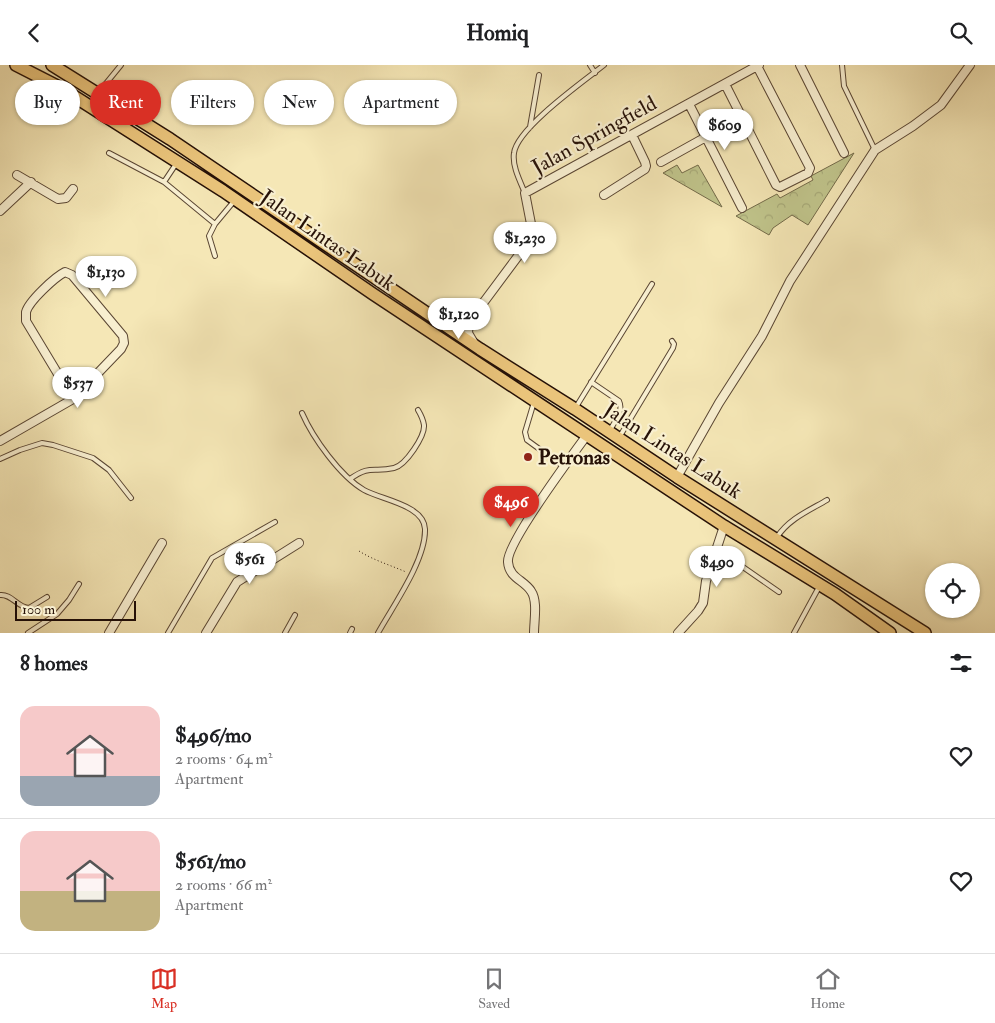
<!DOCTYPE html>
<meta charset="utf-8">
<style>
:root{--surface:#fff;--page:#f2f2f2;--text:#202124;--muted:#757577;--line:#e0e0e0;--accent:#d93025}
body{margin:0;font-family:"IM FELL Double Pica",serif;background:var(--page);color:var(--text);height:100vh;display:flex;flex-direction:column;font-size:19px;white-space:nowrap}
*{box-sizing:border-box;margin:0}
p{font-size:16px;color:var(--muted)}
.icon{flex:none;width:28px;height:28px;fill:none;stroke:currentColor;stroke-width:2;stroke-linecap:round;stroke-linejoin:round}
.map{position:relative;height:568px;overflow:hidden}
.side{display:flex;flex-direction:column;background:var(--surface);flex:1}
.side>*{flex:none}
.top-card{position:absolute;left:15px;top:15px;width:500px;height:45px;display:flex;gap:10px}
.controls{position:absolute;left:925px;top:498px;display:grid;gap:10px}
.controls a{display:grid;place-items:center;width:55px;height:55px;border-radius:50%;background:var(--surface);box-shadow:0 1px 4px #0004;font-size:25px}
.scale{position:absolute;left:15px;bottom:12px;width:121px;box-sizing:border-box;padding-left:5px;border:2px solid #261107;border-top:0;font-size:14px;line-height:18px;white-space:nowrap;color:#261107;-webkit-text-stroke:4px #f8efd0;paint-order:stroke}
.price{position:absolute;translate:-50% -42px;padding:0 11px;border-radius:18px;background:#fff;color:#222;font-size:16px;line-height:32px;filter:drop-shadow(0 1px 2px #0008)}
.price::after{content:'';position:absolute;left:50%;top:30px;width:15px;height:11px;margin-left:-8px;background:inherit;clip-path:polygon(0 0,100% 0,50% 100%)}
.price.active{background:var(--accent);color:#fff}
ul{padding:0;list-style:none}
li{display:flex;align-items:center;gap:15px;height:125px;padding:0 20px}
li+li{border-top:1px solid var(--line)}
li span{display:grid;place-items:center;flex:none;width:140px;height:100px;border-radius:15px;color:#555}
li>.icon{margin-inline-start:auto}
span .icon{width:60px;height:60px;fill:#fffc;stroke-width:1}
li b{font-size:21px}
h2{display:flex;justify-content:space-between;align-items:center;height:60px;padding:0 20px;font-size:21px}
.pill{padding:0 18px;border-radius:22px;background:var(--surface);box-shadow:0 1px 4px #0004;font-size:18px;line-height:45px}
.pill.active{background:var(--accent);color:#fff}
header{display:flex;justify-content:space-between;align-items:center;height:65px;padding:0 20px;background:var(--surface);font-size:22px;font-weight:700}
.menu{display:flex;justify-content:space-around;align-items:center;height:70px;border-top:1px solid var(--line);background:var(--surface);font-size:14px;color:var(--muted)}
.menu a{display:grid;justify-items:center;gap:2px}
.menu .active{color:var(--accent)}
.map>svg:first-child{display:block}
.park{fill:url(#park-crowns);stroke:#736a49}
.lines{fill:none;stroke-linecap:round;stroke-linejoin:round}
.lane-casing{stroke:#5a4633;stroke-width:6}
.street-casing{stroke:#5a4633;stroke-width:10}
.primary-casing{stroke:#261107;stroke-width:14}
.path{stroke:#261107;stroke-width:1;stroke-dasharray:1 2.5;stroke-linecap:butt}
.lane{stroke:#f8efd0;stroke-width:4}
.street{stroke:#f8efd0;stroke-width:8}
.primary{stroke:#eac47b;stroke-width:11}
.poi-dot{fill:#8f2418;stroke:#f8efd0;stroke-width:2}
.labels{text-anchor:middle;stroke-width:4.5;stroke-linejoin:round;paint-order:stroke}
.street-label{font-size:21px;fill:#261107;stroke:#f8efd0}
.poi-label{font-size:21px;font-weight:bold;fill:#261107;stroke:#f8efd0;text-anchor:start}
</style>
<header><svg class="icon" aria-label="back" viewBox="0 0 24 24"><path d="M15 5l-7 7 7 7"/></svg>Homiq<svg class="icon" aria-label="search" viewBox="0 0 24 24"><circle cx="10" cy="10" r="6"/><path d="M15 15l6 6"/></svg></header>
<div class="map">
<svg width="995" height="568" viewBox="0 0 995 568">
<defs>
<pattern id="park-crowns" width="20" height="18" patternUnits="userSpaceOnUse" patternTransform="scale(1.25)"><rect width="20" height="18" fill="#c0c48b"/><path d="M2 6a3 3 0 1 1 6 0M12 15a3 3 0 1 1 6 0" fill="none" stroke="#a5a776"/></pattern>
</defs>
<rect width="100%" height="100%" fill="#f5e7b6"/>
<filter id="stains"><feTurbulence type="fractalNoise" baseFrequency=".004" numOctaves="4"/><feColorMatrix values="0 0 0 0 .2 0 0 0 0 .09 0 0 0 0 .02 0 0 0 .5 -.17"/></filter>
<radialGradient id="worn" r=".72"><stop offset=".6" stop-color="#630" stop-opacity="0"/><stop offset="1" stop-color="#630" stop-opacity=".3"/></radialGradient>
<path class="park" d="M854,88L808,160L792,150L773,163L769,170L736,151L777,129L780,133L813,115L811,111Z
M677,100L682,108L698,100L722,142L663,108Z"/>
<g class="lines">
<defs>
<path id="lane" d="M590,0L595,8
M842,0L844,21L875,85
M99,27L121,0
M530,62L539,10
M109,88L164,117
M176,99L164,117L215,159
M525,128C520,116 512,101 514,88C517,63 584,16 604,0
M215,191L209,171L215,159L235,135
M591,317L619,336C624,346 615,356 610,365
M534,337L525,367L527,375L564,402
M576,342L652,219
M302,348C313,373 340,411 364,425C382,435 424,440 425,464C426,495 393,541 378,568
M620,371L673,283L674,279L672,276
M0,394L20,385L42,378L53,380L93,393L109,405L131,433
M350,414C371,399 373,408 394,403C406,400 425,371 424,360C423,354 421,350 418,345
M777,472C789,454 808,446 827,435
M717,484L779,527
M0,530C12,529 17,542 29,543L47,532
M28,568L57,549L69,535L79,519
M168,568L212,493L275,457
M285,568L295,550
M350,568L352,564
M794,568L819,522"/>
<path id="street" d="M800,0L844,88
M725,19L776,120L780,122L808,108L810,103L757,1
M689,39L742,143
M661,97L706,72
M17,110L58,134L66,133L73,124
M604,130L645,104L646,101L645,97L632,70
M0,146L31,117
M469,257L468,268L474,278
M447,259L459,261L469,257L530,175L532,164L525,128L759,0
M0,376L73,334L121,284L124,278L123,271L72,210L65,207C55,212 29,236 26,247C26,250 26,253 26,256L73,334
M677,412L719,338L762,271L790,216L875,85L913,61L941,40L970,0
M109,568L162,478
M206,568L237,517L299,478
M534,568C534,556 538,536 531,526C524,515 509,513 508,497C506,479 573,389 587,370
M678,568L698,546L703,538L706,516L724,461"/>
<path id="primary" d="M16,0L61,23L223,126L373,229L724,461L835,529L890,568
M52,0L170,74L480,284L575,344L677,412L925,568"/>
</defs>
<use href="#lane" class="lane-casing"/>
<use href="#street" class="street-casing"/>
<use href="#primary" class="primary-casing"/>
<path class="path" d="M359,486C373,495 390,500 406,507"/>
<use href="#lane" class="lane"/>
<use href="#street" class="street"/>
<use href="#primary" class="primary"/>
</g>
<circle class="poi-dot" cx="528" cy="392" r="5"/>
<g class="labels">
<g class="street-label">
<text transform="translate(594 70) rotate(-29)" y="7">Jalan Springfield</text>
<text transform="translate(328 175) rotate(35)" y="7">Jalan Lintas Labuk</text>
<text transform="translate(673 385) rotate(33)" y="7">Jalan Lintas Labuk</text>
</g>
<g class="poi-label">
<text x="538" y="399">Petronas</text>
</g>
</g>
<rect width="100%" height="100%" filter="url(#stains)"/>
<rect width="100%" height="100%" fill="url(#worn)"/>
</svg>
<div class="controls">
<a><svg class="icon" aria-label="locate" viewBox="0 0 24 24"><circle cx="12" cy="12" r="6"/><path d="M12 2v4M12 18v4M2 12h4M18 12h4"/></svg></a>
</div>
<div class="scale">100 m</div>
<b class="price" style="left:725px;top:86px">$609</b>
<b class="price" style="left:525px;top:199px">$1,230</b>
<b class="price" style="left:106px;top:233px">$1,130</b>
<b class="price" style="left:459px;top:275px">$1,120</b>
<b class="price" style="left:78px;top:344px">$537</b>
<b class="price active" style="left:511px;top:463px">$496</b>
<b class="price" style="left:250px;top:520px">$561</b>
<b class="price" style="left:717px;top:523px">$490</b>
<div class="top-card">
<a class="pill">Buy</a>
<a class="pill active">Rent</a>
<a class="pill">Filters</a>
<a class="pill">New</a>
<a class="pill">Apartment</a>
</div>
</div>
<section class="side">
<h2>8 homes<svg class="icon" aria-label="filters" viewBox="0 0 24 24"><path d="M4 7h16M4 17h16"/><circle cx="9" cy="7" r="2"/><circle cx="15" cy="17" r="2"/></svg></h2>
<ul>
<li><span style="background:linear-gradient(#f6c9c9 70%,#9aa5b1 0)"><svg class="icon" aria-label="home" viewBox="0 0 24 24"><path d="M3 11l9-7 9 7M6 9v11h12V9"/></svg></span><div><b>$496/mo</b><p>2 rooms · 64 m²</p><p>Apartment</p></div><svg class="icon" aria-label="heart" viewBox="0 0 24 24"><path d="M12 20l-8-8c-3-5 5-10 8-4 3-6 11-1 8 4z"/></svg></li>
<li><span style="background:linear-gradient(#f6c9c9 60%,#c2b280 0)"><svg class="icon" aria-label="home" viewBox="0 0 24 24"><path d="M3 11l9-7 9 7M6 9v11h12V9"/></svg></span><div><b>$561/mo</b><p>2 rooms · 66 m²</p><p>Apartment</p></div><svg class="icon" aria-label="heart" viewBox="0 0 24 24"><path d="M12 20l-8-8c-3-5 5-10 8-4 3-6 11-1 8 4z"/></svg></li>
</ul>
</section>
<nav class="menu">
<a class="active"><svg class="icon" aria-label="map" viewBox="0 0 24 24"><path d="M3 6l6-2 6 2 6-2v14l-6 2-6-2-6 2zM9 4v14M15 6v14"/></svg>Map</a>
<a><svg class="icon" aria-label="saved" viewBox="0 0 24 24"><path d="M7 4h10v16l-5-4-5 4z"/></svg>Saved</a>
<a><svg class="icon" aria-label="home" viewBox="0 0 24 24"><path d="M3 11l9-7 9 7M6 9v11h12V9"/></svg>Home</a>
</nav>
